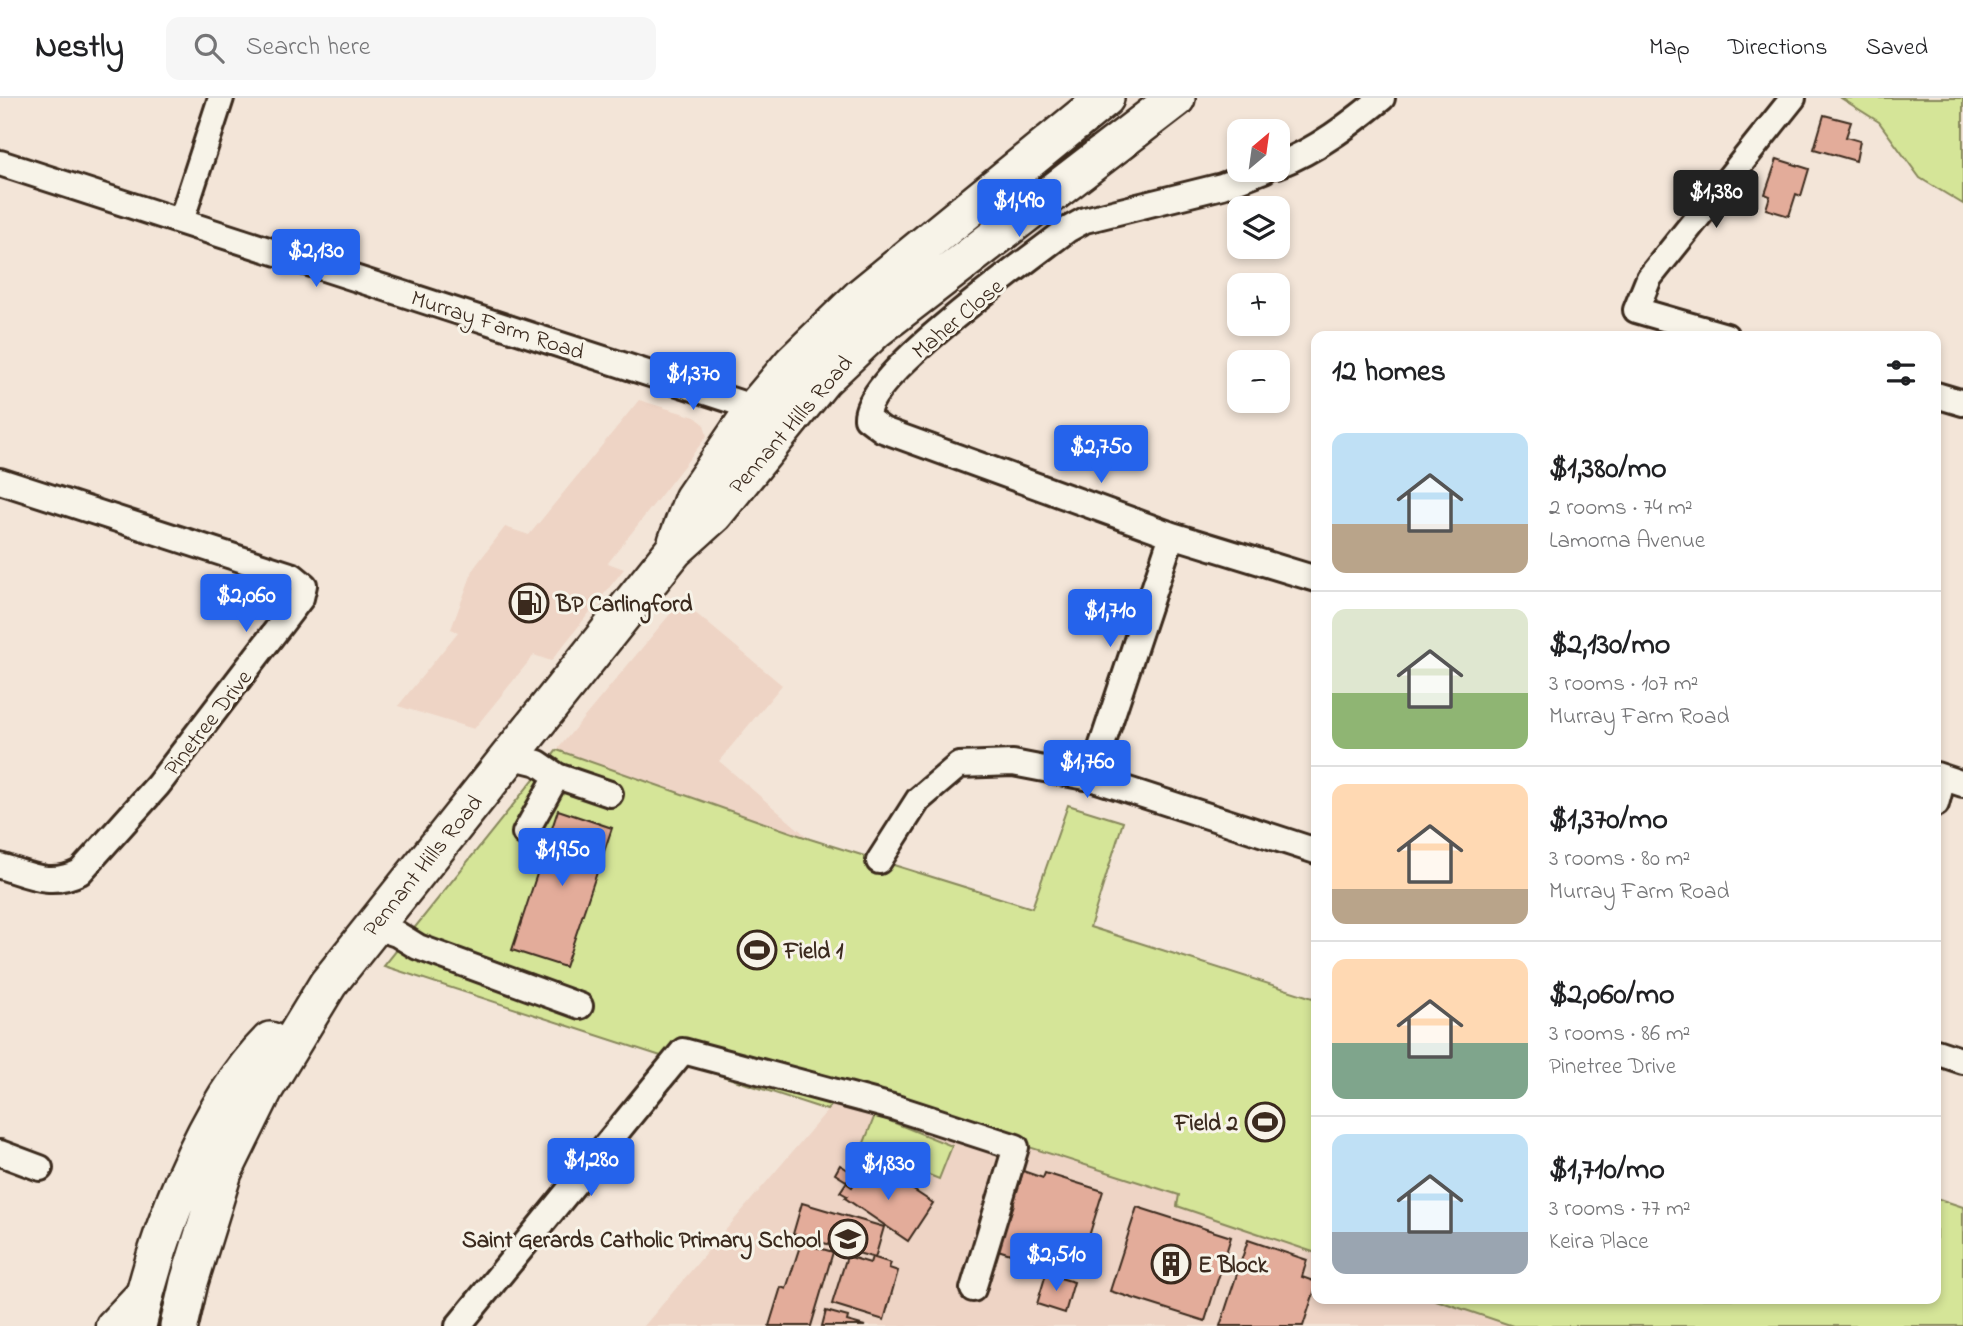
<!DOCTYPE html>
<meta charset="utf-8">
<style>
:root{--surface:#fff;--page:#f6f6f6;--text:#202124;--muted:#757577;--line:#e0e0e0;--accent:#2563eb}
body{margin:0;font-family:"Indie Flower",sans-serif;background:var(--page);color:var(--text);height:100vh;display:flex;flex-direction:column;font-size:26px;white-space:nowrap}
*{box-sizing:border-box;margin:0}
p{font-size:23px;color:var(--muted)}
.icon{flex:none;width:38px;height:38px;fill:none;stroke:currentColor;stroke-width:2;stroke-linecap:round;stroke-linejoin:round}
.map{position:relative;flex:1;overflow:hidden}
.sheet{position:absolute;left:1311px;top:233px;width:630px;height:973px;display:flex;flex-direction:column;background:var(--surface);border-radius:14px;box-shadow:0 4px 10px #0003}
.sheet>*{flex:none}
.needle{width:46px;rotate:29deg}
.buttons{position:absolute;left:1227px;top:21px;display:grid;gap:14px}
.buttons a{display:grid;place-items:center;width:63px;height:63px;border-radius:14px;background:var(--surface);box-shadow:0 4px 10px #0003;font-size:35px}
.price{position:absolute;translate:-50% -60px;padding:0 16px;border-radius:7px;background:var(--accent);color:#fff;font-size:23px;line-height:46px;filter:drop-shadow(0 2px 4px #0008)}
.price::after{content:'';position:absolute;left:50%;top:42px;width:21px;height:16px;margin-left:-10px;background:inherit;clip-path:polygon(0 0,100% 0,50% 100%)}
.price.active{background:#222;color:#fff}
ul{padding:0;list-style:none}
li{display:flex;align-items:center;gap:21px;height:175px;padding:0 21px}
li+li{border-top:2px solid var(--line)}
li span{display:grid;place-items:center;flex:none;width:196px;height:140px;border-radius:14px;color:#555}
li>.icon{margin-inline-start:auto}
span .icon{width:84px;height:84px;fill:#fffc;stroke-width:1}
li b{font-size:30px}
h2{display:flex;justify-content:space-between;align-items:center;height:84px;padding:0 21px;font-size:30px}
header{display:flex;align-items:center;gap:42px;box-sizing:border-box;height:98px;padding:0 35px;background:var(--surface);border-bottom:2px solid var(--line)}
header strong{font-size:33px}
nav{display:flex;gap:38px;margin-inline-start:auto;font-size:24px}
.search{width:490px;height:63px;background:var(--page);display:flex;align-items:center;gap:18px;box-sizing:border-box;padding:0 24px;border-radius:14px;color:var(--muted);font-size:26px}
.map>svg:first-child{display:block}
.built{fill:#eed4c5}
.green{fill:#d5e598;stroke:#88885b;stroke-width:2}
.building{fill:#e3ac9a;stroke:#3b2a1e;stroke-width:2}
.lines{fill:none;stroke-linecap:round;stroke-linejoin:round}
.minor-casing{stroke:#3b2a1e;stroke-width:30}
.major-casing{stroke:#3b2a1e;stroke-width:37}
.highway-casing{stroke:#3b2a1e;stroke-width:42}
.minor{stroke:#f7f3e8;stroke-width:24}
.major{stroke:#f7f3e8;stroke-width:32}
.highway{stroke:#f7f3e8;stroke-width:37}
.labels{text-anchor:middle;stroke-width:6;stroke-linejoin:round;paint-order:stroke}
.street-label{font-size:23px;fill:#3b2a1e;stroke:#f7f3e8}
.poi-label{font-size:23px;font-weight:bold;fill:#3b2a1e;stroke:#f7f3e8;text-anchor:start}
</style>
<header>
<strong>Nestly</strong>
<div class="search"><svg class="icon" aria-label="search" viewBox="0 0 24 24"><circle cx="10" cy="10" r="6"/><path d="M15 15l6 6"/></svg>Search here</div>
<nav><a>Map</a><a>Directions</a><a>Saved</a></nav>
</header>
<div class="map">
<svg width="1963" height="1228" viewBox="0 0 1963 1228">
<rect width="100%" height="100%" fill="#f3e5d8"/>
<filter id="ink" filterUnits="userSpaceOnUse"><feTurbulence type="fractalNoise" baseFrequency=".0143" numOctaves="2"/><feDisplacementMap in="SourceGraphic" scale="14" xChannelSelector="R" yChannelSelector="G"/><feConvolveMatrix kernelMatrix="1 2 1 2 8 2 1 2 1" color-interpolation-filters="sRGB"/></filter>
<g filter="url(#ink)">
<path class="built" d="M639,302L695,319L704,326L707,338L608,465L624,471L551,563L534,557L474,631L398,608L458,534L451,531L474,470L505,429L529,437Z
M681,503L782,587L719,663L810,741L557,652Z
M838,1000L1007,1042L1180,1097L1177,1108L1316,1155V1200L1433,1201L1513,1228H644Z"/>
<path class="green" d="M1841,0H1963V106L1920,80L1879,24Z
M557,652L810,741L1032,810L1068,707L1123,724L1090,829L1316,901V1155L1177,1108L1179,1097L1007,1042L838,1000L827,1012L384,868Z
M875,1017L952,1048L939,1081L862,1050Z
M1936,1100L1963,1109V1228H1513L1433,1201L1936,1200Z"/>
<path class="building" d="M1824,17L1851,24L1846,39L1860,43L1856,63L1814,51Z
M1777,61L1809,71L1801,98L1796,96L1789,118L1766,111L1770,98L1765,96Z
M558,712L612,730L565,869L512,852Z
M840,1067L853,1075L848,1084L835,1076Z
M865,1068L888,1084L892,1078L933,1105L908,1143L845,1100L847,1098L840,1094L846,1085L852,1089Z
M1023,1073L1043,1080L1045,1075L1103,1093L1077,1177L998,1152L1005,1120L1009,1121L1014,1106L1010,1104L1015,1089L1018,1090Z
M802,1105L884,1129L875,1160L793,1136Z
M1137,1109L1231,1139L1205,1223L1110,1193Z
M1248,1142L1307,1162L1302,1179L1316,1184V1188L1303,1228H1220Z
M801,1145L833,1154L811,1228H769L781,1189L786,1191Z
M847,1158L870,1165L872,1159L891,1165L889,1170L898,1173L884,1222L832,1206Z
M1046,1176L1074,1184L1065,1215L1037,1206Z
M826,1213L848,1219L847,1223L865,1228H822Z"/>
<g class="lines">
<defs>
<path id="minor" d="M0,65L755,310
M1278,67C1317,52 1350,26 1382,0
M1264,72L1222,88L1085,122L1067,132C1030,161 865,277 867,320L883,332L1172,437L1316,481
M181,123L221,0
M1726,238L1636,212L1649,180L1793,0
M1936,297L1963,305
M0,383L293,478L304,487L301,500L158,687L80,774C50,789 30,777 0,768
M510,658L538,665L557,678L610,696
M1936,677L1963,686
M1091,680L1172,437
M1936,706L1943,680
M525,735L557,678
M879,763L918,702L959,667L1013,665L1091,680L1316,753
M373,828L397,836L418,849L580,908
M1936,954L1963,963
M0,1055L40,1070
M458,1228L683,953L896,1010L1016,1049L973,1191"/>
<path id="major" d="M112,1228L145,1193"/>
<path id="highway" d="M677,444L693,401L755,310L793,265L862,198L1105,0
M137,1228C157,1139 204,1009 270,943
M179,1228L189,1184L223,1074L264,991L328,886L674,452L714,416L823,281L876,231L1176,0"/>
</defs>
<use href="#minor" class="minor-casing"/>
<use href="#major" class="major-casing"/>
<use href="#highway" class="highway-casing"/>
<use href="#minor" class="minor"/>
<use href="#major" class="major"/>
<use href="#highway" class="highway"/>
</g>
</g>
<defs>
<symbol id="fuel-ring" viewBox="-11 -11 22 22"><circle r="9.5" fill="#f7f3e8" stroke="#3b2a1e" stroke-width="1.5"/><path d="M-5.5-6h7V0h2V4h1.3V-2.5L3-4.5l.8-.8L6-3V5H2.5V1h-1V6h-7ZM-4.2-4.7v3.2H.2V-4.7Z" fill="#3b2a1e"/></symbol>
<symbol id="stadium-ring" viewBox="-11 -11 22 22"><circle r="9.5" fill="#f7f3e8" stroke="#3b2a1e" stroke-width="1.5"/><path d="M0-5a6.5 5 0 1 0 0 10a6.5 5 0 1 0 0-10ZM-3.5-1.8h7v3.6h-7Z" fill="#3b2a1e"/></symbol>
<symbol id="school-ring" viewBox="-11 -11 22 22"><circle r="9.5" fill="#f7f3e8" stroke="#3b2a1e" stroke-width="1.5"/><path d="M0-5L7-2L0 1L-7-2ZM-4 1L0 2.5L4 1V4Q0 6-4 4Z" fill="#3b2a1e"/></symbol>
<symbol id="building-ring" viewBox="-11 -11 22 22"><circle r="9.5" fill="#f7f3e8" stroke="#3b2a1e" stroke-width="1.5"/><path d="M-4-6H4V6H1V3H-1V6H-4ZM-2.5-4.3h1.7v1.8h-1.7ZM.8-4.3h1.7v1.8H.8ZM-2.5-1h1.7V.8h-1.7ZM.8-1h1.7V.8H.8Z" fill="#3b2a1e"/></symbol>
</defs>
<g fill-rule="evenodd">
<use href="#fuel-ring" x="507" y="483" width="44" height="44"/>
<use href="#stadium-ring" x="735" y="830" width="44" height="44"/>
<use href="#stadium-ring" x="1243" y="1002" width="44" height="44"/>
<use href="#school-ring" x="826" y="1119" width="44" height="44"/>
<use href="#building-ring" x="1149" y="1144" width="44" height="44"/>
</g>
<g class="labels">
<g class="street-label">
<text transform="translate(957 220) rotate(-40)" y="8">Maher Close</text>
<text transform="translate(498 226) rotate(18)" y="8">Murray Farm Road</text>
<text transform="translate(790 326) rotate(-49)" y="8">Pennant Hills Road</text>
<text transform="translate(207 624) rotate(-52)" y="8">Pinetree Drive</text>
<text transform="translate(422 767) rotate(-51)" y="8">Pennant Hills Road</text>
</g>
<g class="poi-label">
<text x="556" y="513">BP Carlingford</text>
<text x="784" y="860">Field 1</text>
<text x="1238" y="1032" text-anchor="end">Field 2</text>
<text x="821" y="1149" text-anchor="end">Saint Gerards Catholic Primary School</text>
<text x="1198" y="1174">E Block</text>
</g>
</g>
</svg>
<div class="buttons">
<a><svg class="needle" viewBox="-14 -14 28 28"><path d="M0-13l5 13h-10z" fill="#e53935"/><path d="M0 13l5-13h-10z" fill="#757577"/></svg></a>
<a><svg class="icon" aria-label="layers" viewBox="0 0 24 24"><path d="M12 4l9 5-9 5-9-5zM3 14l9 5 9-5"/></svg></a>
<a>+</a>
<a>−</a>
</div>
<b class="price active" style="left:1716px;top:132px">$1,380</b>
<b class="price" style="left:1019px;top:141px">$1,490</b>
<b class="price" style="left:316px;top:191px">$2,130</b>
<b class="price" style="left:693px;top:314px">$1,370</b>
<b class="price" style="left:1101px;top:387px">$2,750</b>
<b class="price" style="left:246px;top:536px">$2,060</b>
<b class="price" style="left:1110px;top:551px">$1,710</b>
<b class="price" style="left:1087px;top:702px">$1,760</b>
<b class="price" style="left:562px;top:790px">$1,950</b>
<b class="price" style="left:591px;top:1100px">$1,280</b>
<b class="price" style="left:888px;top:1104px">$1,830</b>
<b class="price" style="left:1056px;top:1195px">$2,510</b>
<section class="sheet">
<h2>12 homes<svg class="icon" aria-label="filters" viewBox="0 0 24 24"><path d="M4 7h16M4 17h16"/><circle cx="9" cy="7" r="2"/><circle cx="15" cy="17" r="2"/></svg></h2>
<ul>
<li><span style="background:linear-gradient(#bfe0f5 65%,#b9a48a 0)"><svg class="icon" aria-label="home" viewBox="0 0 24 24"><path d="M3 11l9-7 9 7M6 9v11h12V9"/></svg></span><div><b>$1,380/mo</b><p>2 rooms · 74 m²</p><p>Lamorna Avenue</p></div></li>
<li><span style="background:linear-gradient(#dfe7d0 60%,#8fb573 0)"><svg class="icon" aria-label="home" viewBox="0 0 24 24"><path d="M3 11l9-7 9 7M6 9v11h12V9"/></svg></span><div><b>$2,130/mo</b><p>3 rooms · 107 m²</p><p>Murray Farm Road</p></div></li>
<li><span style="background:linear-gradient(#ffd9b3 75%,#b9a48a 0)"><svg class="icon" aria-label="home" viewBox="0 0 24 24"><path d="M3 11l9-7 9 7M6 9v11h12V9"/></svg></span><div><b>$1,370/mo</b><p>3 rooms · 80 m²</p><p>Murray Farm Road</p></div></li>
<li><span style="background:linear-gradient(#ffd9b3 60%,#7fa58c 0)"><svg class="icon" aria-label="home" viewBox="0 0 24 24"><path d="M3 11l9-7 9 7M6 9v11h12V9"/></svg></span><div><b>$2,060/mo</b><p>3 rooms · 86 m²</p><p>Pinetree Drive</p></div></li>
<li><span style="background:linear-gradient(#bfe0f5 70%,#9aa5b1 0)"><svg class="icon" aria-label="home" viewBox="0 0 24 24"><path d="M3 11l9-7 9 7M6 9v11h12V9"/></svg></span><div><b>$1,710/mo</b><p>3 rooms · 77 m²</p><p>Keira Place</p></div></li>
</ul>
</section>
</div>
